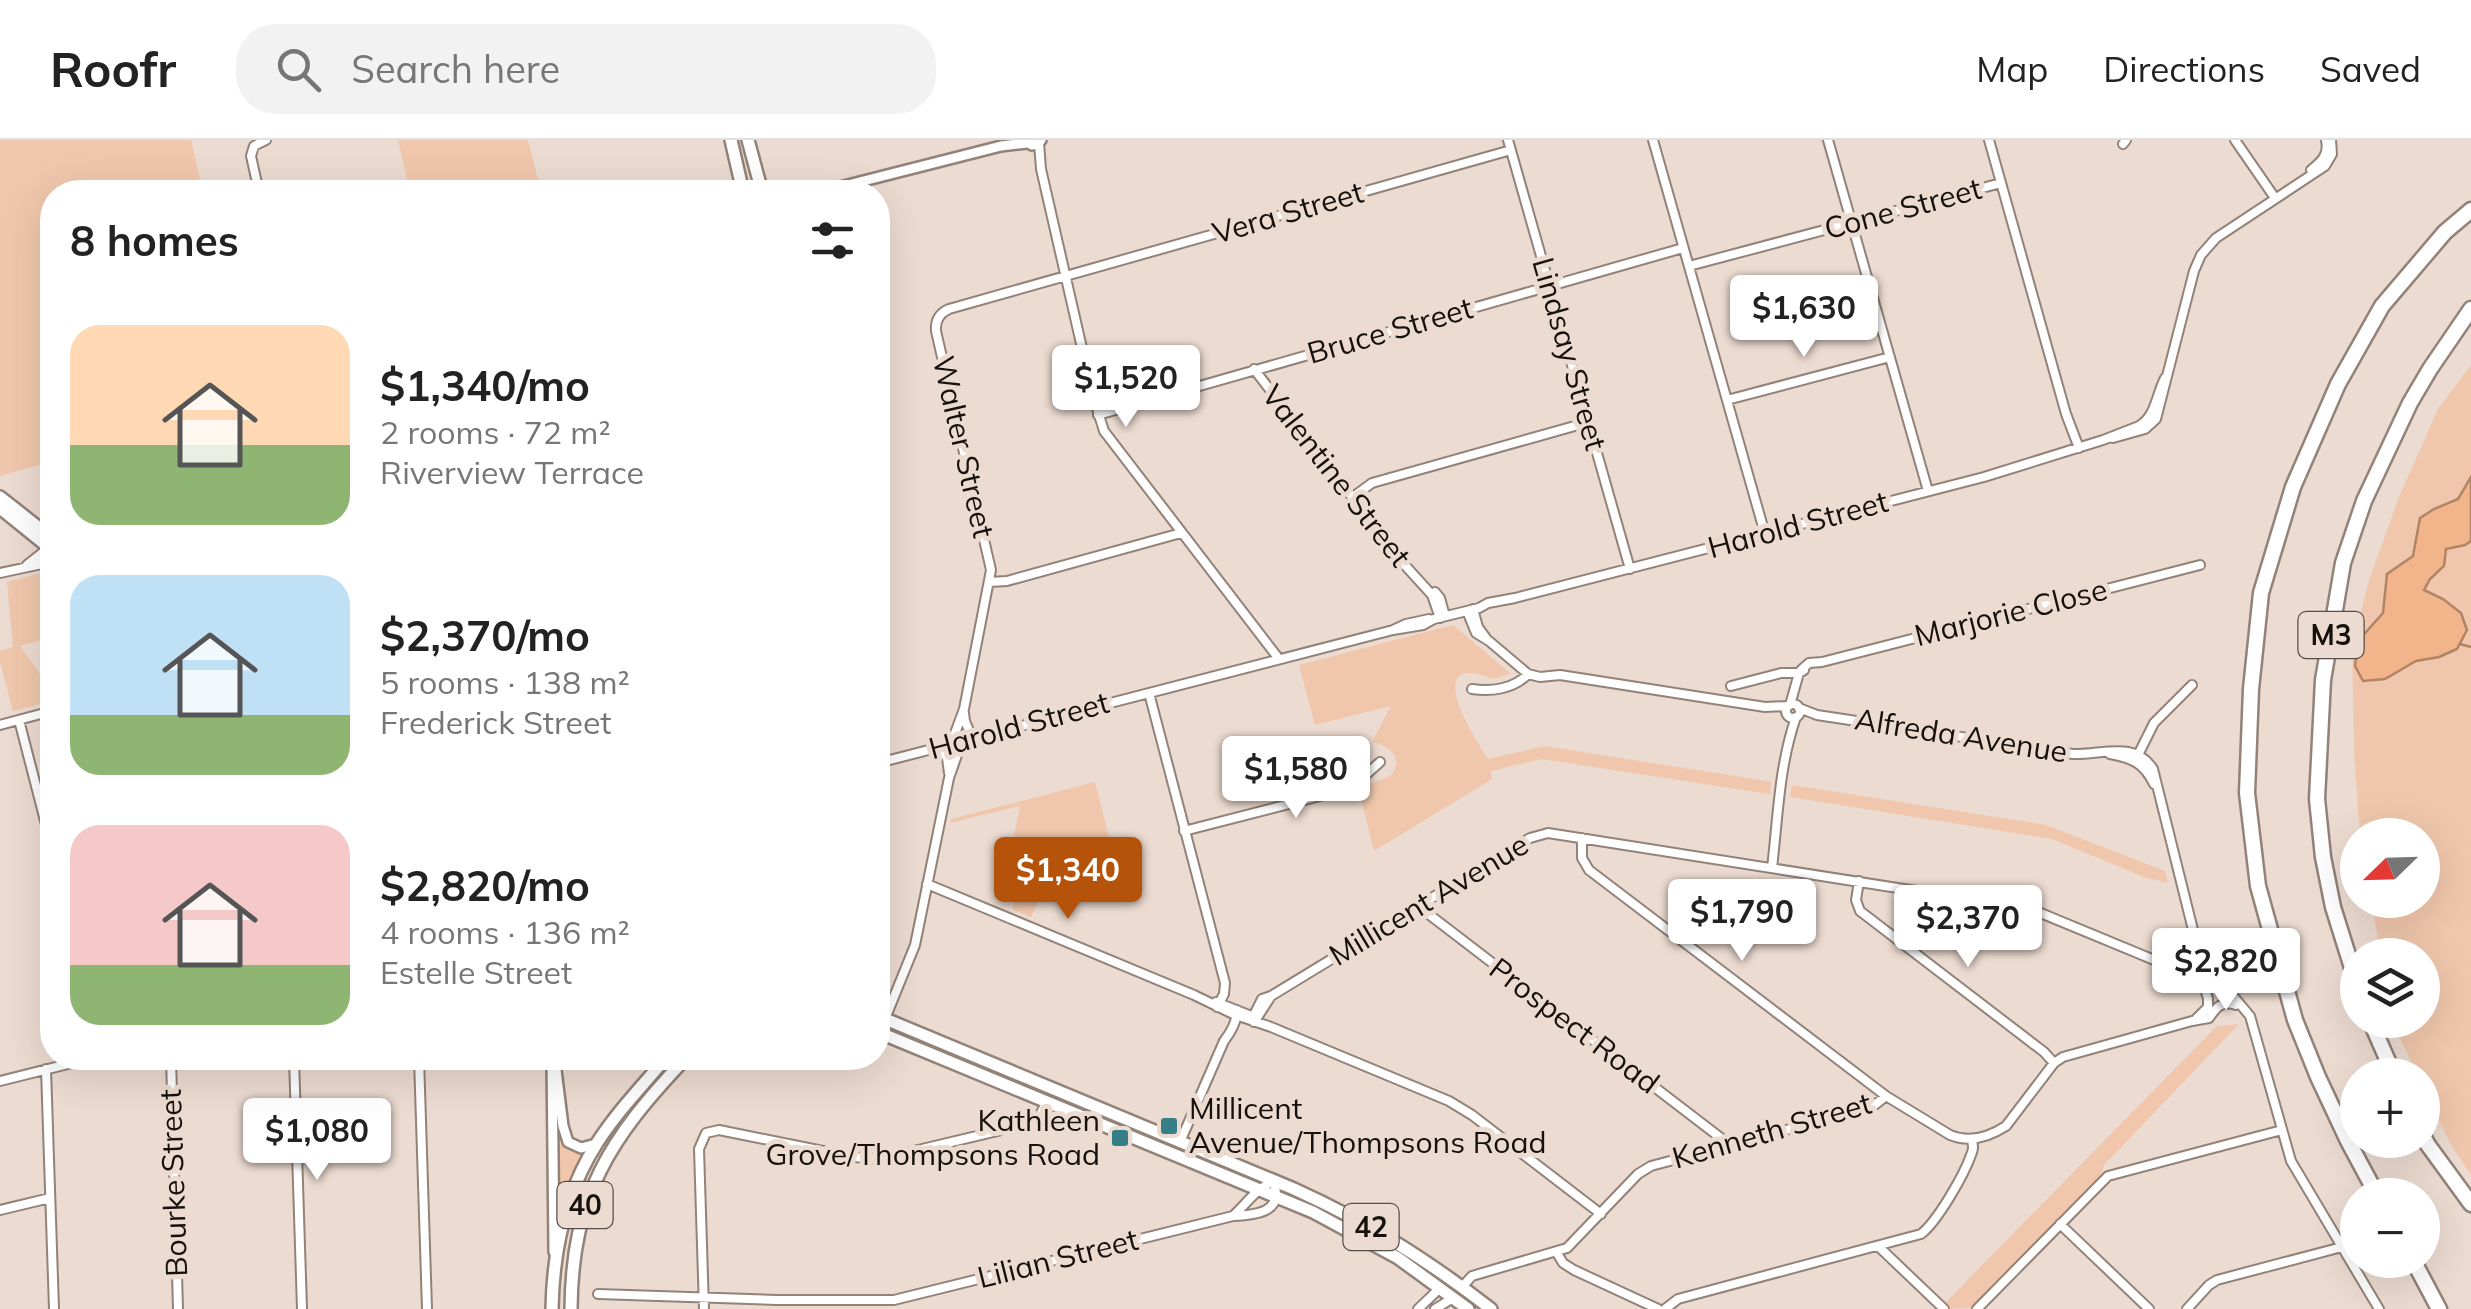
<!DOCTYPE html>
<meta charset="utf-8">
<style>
:root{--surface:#fff;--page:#f2f2f2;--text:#222;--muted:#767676;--line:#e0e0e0;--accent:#b45309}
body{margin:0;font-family:Mulish,sans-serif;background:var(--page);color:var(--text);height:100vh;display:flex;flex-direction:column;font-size:38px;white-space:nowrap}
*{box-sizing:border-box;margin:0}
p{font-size:32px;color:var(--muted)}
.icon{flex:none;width:55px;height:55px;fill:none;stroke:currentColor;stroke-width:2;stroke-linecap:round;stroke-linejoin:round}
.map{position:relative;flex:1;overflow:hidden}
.sheet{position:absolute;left:40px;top:40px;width:850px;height:890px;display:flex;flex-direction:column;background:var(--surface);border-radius:40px;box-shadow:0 10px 40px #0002}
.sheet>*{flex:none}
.needle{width:65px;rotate:247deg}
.tools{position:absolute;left:2340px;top:678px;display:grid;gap:20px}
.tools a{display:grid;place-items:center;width:100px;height:100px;border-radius:50%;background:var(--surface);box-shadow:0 10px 40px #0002;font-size:50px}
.price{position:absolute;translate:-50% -85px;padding:0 22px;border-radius:10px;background:#fff;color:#222;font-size:32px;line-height:65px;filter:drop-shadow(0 2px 5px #0008)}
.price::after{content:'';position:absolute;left:50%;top:60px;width:30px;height:22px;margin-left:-15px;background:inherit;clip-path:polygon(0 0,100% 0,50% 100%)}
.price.current{background:var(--accent);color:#fff}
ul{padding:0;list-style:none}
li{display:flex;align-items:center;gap:30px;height:250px;padding:0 30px}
li span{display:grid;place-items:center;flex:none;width:280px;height:200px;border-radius:30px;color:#555}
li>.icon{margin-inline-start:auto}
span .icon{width:120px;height:120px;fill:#fffc;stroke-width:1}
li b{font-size:42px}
h2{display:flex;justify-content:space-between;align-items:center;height:120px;padding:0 30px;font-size:42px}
header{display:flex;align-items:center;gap:60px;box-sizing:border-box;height:140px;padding:0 50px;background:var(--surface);border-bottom:2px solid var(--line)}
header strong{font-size:48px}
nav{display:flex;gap:55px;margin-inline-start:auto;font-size:35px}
.search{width:700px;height:90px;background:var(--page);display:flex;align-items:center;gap:25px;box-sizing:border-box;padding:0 35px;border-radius:40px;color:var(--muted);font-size:38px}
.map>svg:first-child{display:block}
.green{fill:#f0c7ac}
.water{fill:#f2b58b;stroke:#b08465;stroke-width:2.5}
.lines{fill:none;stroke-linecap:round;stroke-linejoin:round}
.stream{stroke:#b08465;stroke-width:2.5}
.minor-casing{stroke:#928278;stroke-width:12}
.tertiary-casing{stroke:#928278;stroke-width:14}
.primary-casing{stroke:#928278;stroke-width:16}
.motorway-casing{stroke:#928278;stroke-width:19}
.minor{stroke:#fff;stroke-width:8}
.tertiary{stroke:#fff;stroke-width:9}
.primary{stroke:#fff;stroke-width:11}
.motorway{stroke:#fff;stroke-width:14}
.poi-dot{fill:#377f87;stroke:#ecdbd0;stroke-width:4}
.labels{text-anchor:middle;stroke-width:10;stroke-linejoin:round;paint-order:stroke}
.shield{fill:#ecdbd0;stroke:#564e48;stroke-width:2.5}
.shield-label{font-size:28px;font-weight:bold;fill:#16110d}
.street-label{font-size:30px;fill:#16110d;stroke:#ecdbd0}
.poi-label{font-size:30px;fill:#16110d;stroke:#ecdbd0;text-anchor:start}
</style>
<header>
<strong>Roofr</strong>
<div class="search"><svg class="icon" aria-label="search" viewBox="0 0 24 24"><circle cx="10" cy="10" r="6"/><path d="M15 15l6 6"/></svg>Search here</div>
<nav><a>Map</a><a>Directions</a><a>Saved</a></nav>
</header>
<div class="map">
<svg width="2471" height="1169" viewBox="0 0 2471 1169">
<rect width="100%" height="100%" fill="#ecdbd0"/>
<path class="green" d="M0,0H191L203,52H52V321L0,336Z
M398,0H528L541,52H410Z
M2471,225V1035L2451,1005L2423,946L2422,935H2417L2394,885L2393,880H2422V815H2381L2371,760H2422V695H2360L2354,612L2352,507L2369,440L2399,357L2438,269Z
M52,430V497L20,506L52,551V561L13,571L0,522V511L13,507L7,442Z
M1453,485L1510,533C1488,545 1490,534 1472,533C1429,530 1481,608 1488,619L1544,606L1767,641L1771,642L1770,654L1542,619L1491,631L1492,639L1374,711L1360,655C1364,652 1368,647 1372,644C1379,639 1390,639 1394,631C1403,615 1384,604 1372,602L1391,566L1315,585L1299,525Z
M1095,642L1121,744L1057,717L1031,777L1012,769L1037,709L1013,699L1020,666L950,683L951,679Z
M1792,645L2046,685L2165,731L2168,743L2144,737L2052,699L1790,657Z
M2239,884L2104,1025L2101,1036L1972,1168L1939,1169L2217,886Z
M563,1002L574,1011L584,1012L559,1064L555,1003Z"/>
<path class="water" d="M2471,337V401L2465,405L2446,409L2444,426L2430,439L2424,450L2443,459L2461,473L2467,490L2457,509L2439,517L2416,521L2385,539L2363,541L2355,526L2358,501L2383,473L2387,434L2413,416L2420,378L2434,369L2458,359Z"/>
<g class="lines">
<path class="stream" d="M2460,504L2471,507"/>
<defs>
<path id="minor" d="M1508,0L1630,429
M1653,0L1765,394
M1828,0L1928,351
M1989,0L2066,274L2079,308
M2235,0L2275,58
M1039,3L1041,29L1093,256L1104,291L1279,519
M2123,4L2126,0
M2311,30C2322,21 2329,15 2326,0
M259,52L251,16L254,6L266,0
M1689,126L2001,43
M1254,229L1402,422L1432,455L1440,478
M1727,260L1890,217
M1098,275L1683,108
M2113,298L2145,289L2156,279L2194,131L2201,115L2216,98L2325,26L2332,14L2331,0
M1353,357L1372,343L1589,282
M27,425L51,406
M0,433L42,424L52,417
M989,442L1007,441L1181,393
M1435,452L1440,458L1445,476
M1473,469L1478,487L1486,498
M1467,471L1476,493L1489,501L1528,534L1540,537L1560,535L1765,567L1788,566
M1393,490L1423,485L1434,479L1479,468L1488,463L1515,458L1984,337L2103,300L2139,286C2156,276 2156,255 2165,238
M1801,530L1809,523L1822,522L2200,425
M1731,546L1781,533H1799L1804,530
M1472,549C1491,552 1514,549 1528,534
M1149,553L1225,843L1224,854L1217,867
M1786 571a7 7 0 1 1 14 0a7 7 0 1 1-14 0Z
M1790,565L1799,533
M1799,568L1817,575L2073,614C2102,615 2135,600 2153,629L2196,802L2207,827
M964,573L965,581L972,598
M19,580L52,708
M0,585L52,571
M951,604L964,569L991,430L936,191C935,180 940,173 949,169L1511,10
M940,607L947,618L949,633
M2110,614C2132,618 2144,623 2154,644
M2135,621L2154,583L2192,545
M878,623L1393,490L1406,484L1429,479
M1184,691L1351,648L1380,622
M1582,698V718L1589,730L1886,956
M1772,728C1778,677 1779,626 1796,577
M1859,741L1856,760L1860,771L2044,912L2054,923
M927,744L1194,855L1233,874L1271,887L1449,961L1472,975L1601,1074
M1418,766L1730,1005
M2181,830L2190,825L2197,818
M2201,831C2207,826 2212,826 2217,832L2218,839
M2218,838L2250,876L2291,1021L2379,1169
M2214,845L2227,856
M1216,862L1254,877
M885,879L915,805L949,638L962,601
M2196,879L2208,867V859L2204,845
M1255,881L1271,856
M1254,882L1253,877L1262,859L1271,856L1530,698L1548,693L2031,769L2176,829L2201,842
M171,918L178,1169
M294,918L302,1169
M419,918L427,1169
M46,929L54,1169
M0,941L92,918
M1180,1002L1224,901C1231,892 1237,882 1237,870
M0,1070L50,1058
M2060,1084L2149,1169
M1878,1106L1944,1169
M1557,1113L1563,1123L1574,1130L1658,1169
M1462,1147L1472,1136L1567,1108L1638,1034L1651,1026L1872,967L1886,956L1950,995C1969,1003 1989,997 2006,986L2054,923L2063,917L2192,881L2209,878C2216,868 2221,860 2236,865
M598,1154L777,1160H894L1233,1076C1257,1075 1285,1072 1273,1041C1255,1050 1248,1062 1233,1076
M704,1169L699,1009L706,993L719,990L853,1017L880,1019L1027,984L1040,975L1047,961
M1418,1169L1440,1148
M1435,1169L1453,1158
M1665,1169L1678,1159L1921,1094C1937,1082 1964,1035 1971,1015C1974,1008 1973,1007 1972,999
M1977,1169L2108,1036L2282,990
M2187,1169L2209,1145L2217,1140L2342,1107"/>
<path id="tertiary" d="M1025,0L1032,5L1037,4L1041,0
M820,52L1001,6L1027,3
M552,918L554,1112
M556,930L563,986L568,1002L581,1008L596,1004"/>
<path id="primary" d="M731,0L743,52
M748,0L762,52
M0,357L52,398
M0,368L52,410
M878,876L1294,1049C1369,1083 1426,1119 1491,1169
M878,892L1313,1072L1398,1118L1468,1169
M552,1169C553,1111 565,1053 597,1003C617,972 642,946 666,918
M571,1169C572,1055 610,998 686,918"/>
<path id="motorway" d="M2358,847L2333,767L2323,717L2317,659L2323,540L2343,423L2364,361L2410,263L2430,229L2471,169
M2370,880L2394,935
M2422,994L2428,1005L2471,1064
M2377,1055L2348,1001L2318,937L2295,880L2258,746L2247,653L2251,549L2261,453L2293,347L2338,244L2382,166L2445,92L2471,70
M2413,1120L2439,1169"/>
</defs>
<use href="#minor" class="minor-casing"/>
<use href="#tertiary" class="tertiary-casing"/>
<use href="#primary" class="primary-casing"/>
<use href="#motorway" class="motorway-casing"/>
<use href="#minor" class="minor"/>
<use href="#tertiary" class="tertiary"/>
<use href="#primary" class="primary"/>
<use href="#motorway" class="motorway"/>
</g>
<g class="poi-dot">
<rect x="1159" y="976" width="20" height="20" rx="5"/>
<rect x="1110" y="988" width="20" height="20" rx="5"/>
</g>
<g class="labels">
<g class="shield">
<rect x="2298.5" y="472" width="65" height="46" rx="8"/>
<rect x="557.5" y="1042" width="55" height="46" rx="8"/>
<rect x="1343.5" y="1064" width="55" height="46" rx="8"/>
</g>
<g class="shield-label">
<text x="2331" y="505">M3</text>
<text x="585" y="1075">40</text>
<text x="1371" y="1097">42</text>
</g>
<g class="street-label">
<text transform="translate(1903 69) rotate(-15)" y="10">Cone Street</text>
<text transform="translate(1288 73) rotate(-16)" y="10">Vera Street</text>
<text transform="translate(1390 191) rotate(-16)" y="10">Bruce Street</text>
<text transform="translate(1569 214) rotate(74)" y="10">Lindsay Street</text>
<text transform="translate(963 307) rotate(77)" y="10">Walter Street</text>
<text transform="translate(1336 336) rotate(52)" y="10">Valentine Street</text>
<text transform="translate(1798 385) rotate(-15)" y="10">Harold Street</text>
<text transform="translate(2011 473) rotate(-14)" y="10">Marjorie Close</text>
<text transform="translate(1019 586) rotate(-15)" y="10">Harold Street</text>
<text transform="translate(1961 596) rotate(9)" y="10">Alfreda Avenue</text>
<text transform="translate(1429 760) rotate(-31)" y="10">Millicent Avenue</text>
<text transform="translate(1574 886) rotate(37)" y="10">Prospect Road</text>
<text transform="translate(1772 991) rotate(-16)" y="10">Kenneth Street</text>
<text transform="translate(174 1043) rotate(-92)" y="10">Bourke Street</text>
<text transform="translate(1058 1119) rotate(-14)" y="10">Lilian Street</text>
</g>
<g class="poi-label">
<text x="1189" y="979">Millicent<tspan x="1189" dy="34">Avenue/Thompsons Road</tspan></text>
<text x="1100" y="991" text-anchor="end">Kathleen<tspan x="1100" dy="34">Grove/Thompsons Road</tspan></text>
</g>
</g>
</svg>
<div class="tools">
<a><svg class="needle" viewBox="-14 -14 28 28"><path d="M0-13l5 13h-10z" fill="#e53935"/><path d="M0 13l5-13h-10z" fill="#767676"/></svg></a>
<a><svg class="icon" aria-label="layers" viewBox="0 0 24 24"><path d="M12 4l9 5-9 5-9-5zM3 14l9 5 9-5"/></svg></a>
<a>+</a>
<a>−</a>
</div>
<b class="price" style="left:1804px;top:220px">$1,630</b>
<b class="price" style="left:1126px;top:290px">$1,520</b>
<b class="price" style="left:1296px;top:681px">$1,580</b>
<b class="price current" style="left:1068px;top:782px">$1,340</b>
<b class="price" style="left:1742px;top:824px">$1,790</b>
<b class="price" style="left:1968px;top:830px">$2,370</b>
<b class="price" style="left:2226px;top:873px">$2,820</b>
<b class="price" style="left:317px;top:1043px">$1,080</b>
<section class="sheet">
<h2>8 homes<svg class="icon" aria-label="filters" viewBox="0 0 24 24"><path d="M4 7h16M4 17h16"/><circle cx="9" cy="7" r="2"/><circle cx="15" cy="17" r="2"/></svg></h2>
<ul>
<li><span style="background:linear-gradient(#ffd9b3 60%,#8fb573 0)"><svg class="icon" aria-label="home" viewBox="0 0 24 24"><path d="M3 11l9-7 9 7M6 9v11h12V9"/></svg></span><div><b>$1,340/mo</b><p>2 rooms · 72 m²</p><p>Riverview Terrace</p></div></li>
<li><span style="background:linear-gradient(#bfe0f5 70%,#8fb573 0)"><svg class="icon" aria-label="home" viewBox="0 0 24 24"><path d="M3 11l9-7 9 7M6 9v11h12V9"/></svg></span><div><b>$2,370/mo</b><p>5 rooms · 138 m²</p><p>Frederick Street</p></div></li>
<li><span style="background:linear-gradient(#f6c9c9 70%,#8fb573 0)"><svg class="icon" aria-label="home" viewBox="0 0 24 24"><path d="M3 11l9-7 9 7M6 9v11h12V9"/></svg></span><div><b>$2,820/mo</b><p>4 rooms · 136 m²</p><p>Estelle Street</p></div></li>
</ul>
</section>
</div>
